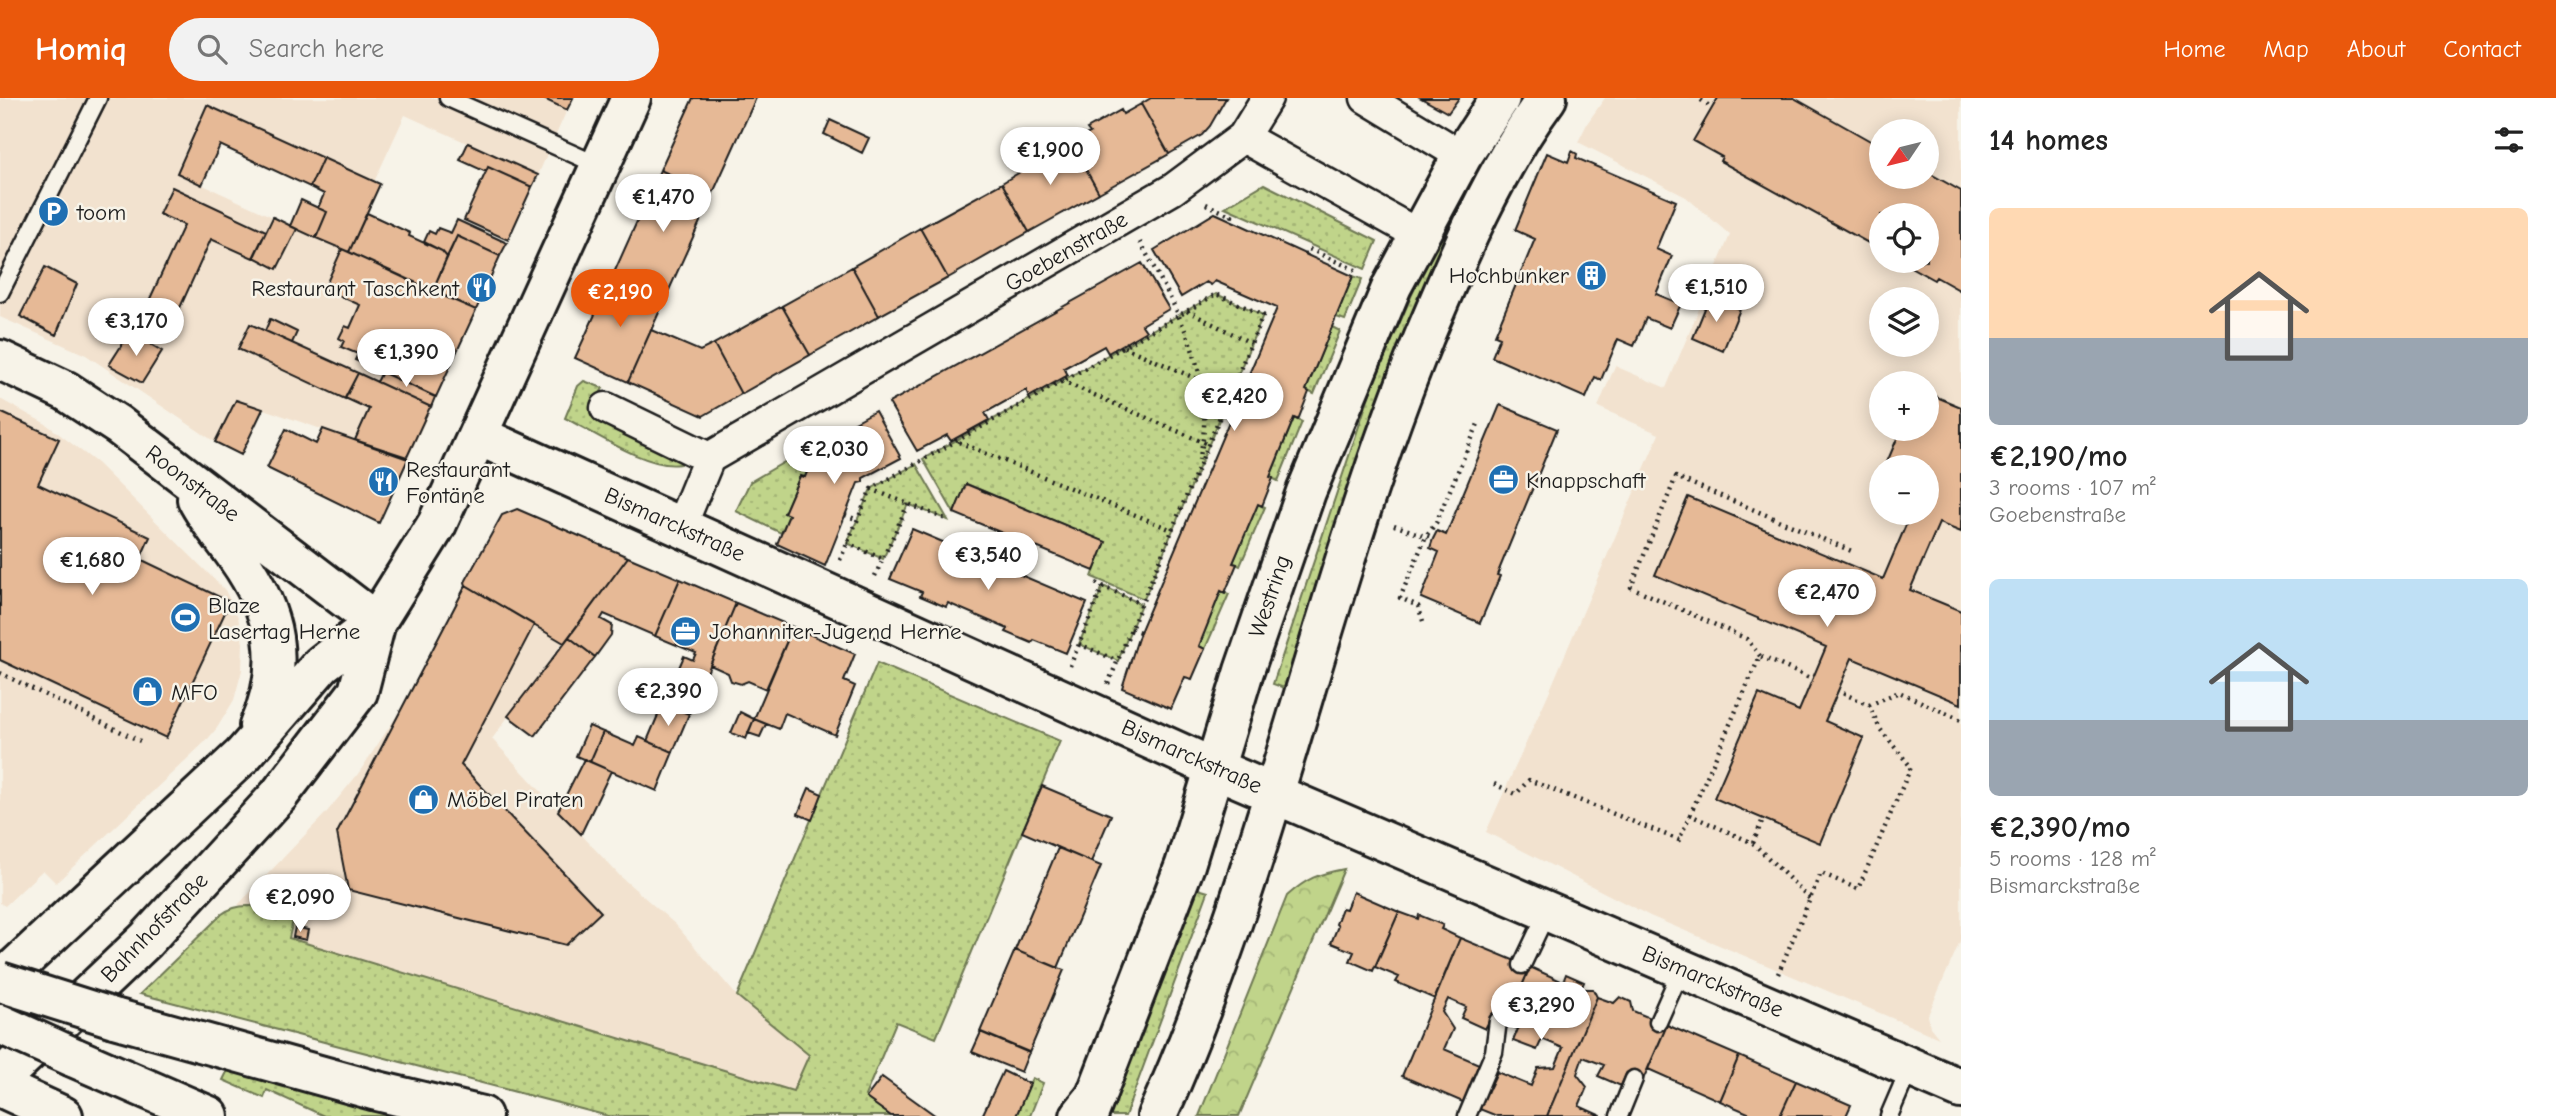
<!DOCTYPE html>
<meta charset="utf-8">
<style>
:root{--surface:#fff;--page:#f2f2f2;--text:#222;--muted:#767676;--accent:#ea580c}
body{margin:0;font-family:"Comic Neue",sans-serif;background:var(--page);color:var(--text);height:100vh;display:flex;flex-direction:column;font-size:26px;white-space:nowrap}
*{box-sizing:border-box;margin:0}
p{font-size:23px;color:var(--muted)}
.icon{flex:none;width:38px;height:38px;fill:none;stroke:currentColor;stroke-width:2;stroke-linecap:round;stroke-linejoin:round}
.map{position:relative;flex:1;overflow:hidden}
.panel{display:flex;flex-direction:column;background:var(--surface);width:595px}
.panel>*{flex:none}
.needle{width:46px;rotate:235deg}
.fabs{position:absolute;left:1869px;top:21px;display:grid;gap:14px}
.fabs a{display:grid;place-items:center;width:70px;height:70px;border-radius:50%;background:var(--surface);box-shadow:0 4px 18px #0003;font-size:35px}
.price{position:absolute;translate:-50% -60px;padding:0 16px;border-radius:24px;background:#fff;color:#222;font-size:23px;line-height:46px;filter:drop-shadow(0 2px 4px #0008)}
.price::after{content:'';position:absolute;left:50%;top:42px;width:21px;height:16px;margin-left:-10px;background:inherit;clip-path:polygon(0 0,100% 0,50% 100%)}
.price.selected{background:var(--accent);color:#fff}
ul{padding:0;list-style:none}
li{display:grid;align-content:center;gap:14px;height:371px;padding:0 28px}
li span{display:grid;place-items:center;height:217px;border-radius:10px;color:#555}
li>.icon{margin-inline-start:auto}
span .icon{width:126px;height:126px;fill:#fffc;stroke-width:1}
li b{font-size:30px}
h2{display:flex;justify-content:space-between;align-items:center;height:84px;padding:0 28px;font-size:30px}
header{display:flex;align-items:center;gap:42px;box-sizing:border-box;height:98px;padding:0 35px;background:var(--accent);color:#fff}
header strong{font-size:33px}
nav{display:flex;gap:38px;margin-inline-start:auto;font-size:24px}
.search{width:490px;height:63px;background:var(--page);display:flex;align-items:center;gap:18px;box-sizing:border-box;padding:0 24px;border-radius:38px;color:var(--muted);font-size:26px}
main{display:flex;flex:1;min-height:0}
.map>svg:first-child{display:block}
.built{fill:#f2e2cf;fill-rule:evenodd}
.green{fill:url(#green-dots);stroke:#6e7853;stroke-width:2}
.forest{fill:url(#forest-crowns);stroke:#6e7853;stroke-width:2}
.building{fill:#e6b996;stroke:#1c1c1c;stroke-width:2}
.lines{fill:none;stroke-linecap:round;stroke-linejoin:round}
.service-casing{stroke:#1c1c1c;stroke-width:21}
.minor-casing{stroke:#1c1c1c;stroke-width:35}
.tertiary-casing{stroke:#1c1c1c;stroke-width:44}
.secondary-casing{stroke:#1c1c1c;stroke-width:44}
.motorway-casing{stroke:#1c1c1c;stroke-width:44}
.path{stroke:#1c1c1c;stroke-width:4.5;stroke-dasharray:2 5;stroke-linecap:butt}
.service{stroke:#f7f3e8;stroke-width:16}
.minor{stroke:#f7f3e8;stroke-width:30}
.tertiary{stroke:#f7f3e8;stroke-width:38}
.secondary{stroke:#f7f3e8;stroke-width:38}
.motorway{stroke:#f7f3e8;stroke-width:38}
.motorway-bridge-casing{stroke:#1c1c1c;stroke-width:44;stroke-linecap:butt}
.motorway-bridge{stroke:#f7f3e8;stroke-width:38}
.labels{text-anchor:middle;stroke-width:5;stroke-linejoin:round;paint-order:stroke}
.poi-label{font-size:23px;fill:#1c1c1c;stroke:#f7f3e8;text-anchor:start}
.street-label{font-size:23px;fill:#1c1c1c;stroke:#f7f3e8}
</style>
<header>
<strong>Homiq</strong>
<div class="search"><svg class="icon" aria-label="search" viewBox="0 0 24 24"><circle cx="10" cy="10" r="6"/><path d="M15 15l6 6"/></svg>Search here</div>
<nav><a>Home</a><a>Map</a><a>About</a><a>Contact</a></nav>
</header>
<main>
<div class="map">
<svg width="1961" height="1018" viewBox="0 0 1961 1018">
<defs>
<pattern id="green-dots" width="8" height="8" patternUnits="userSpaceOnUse" patternTransform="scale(1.75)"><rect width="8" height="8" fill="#c0d48a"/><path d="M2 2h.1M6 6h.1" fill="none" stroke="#a4b576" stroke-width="1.8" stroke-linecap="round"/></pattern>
<pattern id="forest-crowns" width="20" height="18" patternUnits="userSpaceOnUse" patternTransform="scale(1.75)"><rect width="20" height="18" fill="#c0d48a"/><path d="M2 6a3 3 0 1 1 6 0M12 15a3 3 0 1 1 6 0" fill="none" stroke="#a4b576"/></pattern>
</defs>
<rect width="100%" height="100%" fill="#f7f3e8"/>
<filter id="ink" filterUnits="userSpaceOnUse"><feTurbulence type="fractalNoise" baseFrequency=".0143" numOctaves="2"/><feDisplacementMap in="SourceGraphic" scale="14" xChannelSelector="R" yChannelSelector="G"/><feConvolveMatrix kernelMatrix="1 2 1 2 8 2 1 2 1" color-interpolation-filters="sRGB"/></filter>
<g filter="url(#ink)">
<path class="built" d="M0,0H542L567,12L538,77L405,17L374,84L207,7L177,75L342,151L324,191L360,207L350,230L344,228L339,240L344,243L341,249L358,256L355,262L436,299L408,361L237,302L215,344L86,257L0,219Z
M1605,0H1961V841L1928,917L1930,929L1939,940L1650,818L1486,734L1549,594L1659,336L1598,309L1615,268L1666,290L1730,137L1686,99L1578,44L1588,24ZM1881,33H1927V79H1881ZM1881,117H1927V163H1881ZM1881,201H1927V247H1881ZM1881,285H1927V331H1881ZM1881,369H1927V415H1881Z
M0,301L46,326L97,365L225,492L238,519L243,545L242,572L234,602L217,630L207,642L56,785L43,772L5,808L0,805Z
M534,527L562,545L492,641L620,778L676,827L737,898L809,957L794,993L288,840L294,818L257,809L238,807L326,715L358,676L408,601Z"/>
<path class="green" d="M1518,0H1527L1287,591L1273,586L1373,286L1423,171L1460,99Z
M1264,86L1377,143L1365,171L1225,109Z
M1353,178L1362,181L1345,222L1336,219Z
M1216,196L1263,217L1144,501L1092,479L1105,444L967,386L954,415L923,361Z
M1332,229L1340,233L1314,296L1306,292Z
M584,283L603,290L591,313L678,356L682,363L680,366C649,372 593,334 565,320L578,288Z
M1294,320L1302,324L1278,383L1270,379Z
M819,344L805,379L800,378L784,415L789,417L781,435L736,413L750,384Z
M916,366L948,422L908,406L883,461L847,445L871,391Z
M1258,406L1265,409L1240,468L1233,465Z
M1103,488L1141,506L1118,563L1079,546Z
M1221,493L1229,496L1205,551L1199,548Z
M877,565L1060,643L936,940L896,924L865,998L891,1018H608L140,896L222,816C244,800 270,812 294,818L289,840L793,993L809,957L737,898Z
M1195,790L1208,794L1125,1018H1107Z
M230,968L428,1018H324L267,992L264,1000L223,982Z
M1032,980L1043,985L1030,1018H1016Z"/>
<path class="forest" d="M1344,771L1239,1018H1199L1287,798C1307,780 1318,776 1344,771Z"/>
<path class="building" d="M542,0H573L567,12Z
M693,0H756L713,95L660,72Z
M1151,0H1226L1210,28L1202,37L1169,56L1141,6Z
M1421,0H1459L1448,15Z
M1718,0H1794L1881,49V79H1927V74L1961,93V193L1936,179L1934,182L1900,163H1927V117H1881V152L1720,63L1722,59L1693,43Z
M1141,6L1169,56L1099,95L1071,45L1090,35L1087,31L1121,12L1123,16Z
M207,7L323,60L310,89L220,47L202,87L177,75Z
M830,22L869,40L862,55L824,36Z
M468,45L538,77L532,89L488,69L486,74L460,62Z
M1071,45L1099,95L1029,134L1002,85L1020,74L1018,71L1052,51L1054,55Z
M1572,53L1577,56L1576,60L1676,103L1656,151L1672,158L1656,196L1681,206L1670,230L1646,220L1634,248L1618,241L1601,282L1595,279L1586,300L1492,259L1500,239L1495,237L1535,141L1515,132L1547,55L1568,64Z
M323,60L380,86L349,154L316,140L327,114L318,110L324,96L310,89Z
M488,69L532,89L508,142L464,122Z
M660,72L713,95L665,201L613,177Z
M1002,85L1029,134L948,180L920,130Z
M172,89L266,133L253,160L211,141L165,243L136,231L184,127L159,116Z
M301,102L327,114L316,140L290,128Z
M367,115L410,135L409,138L442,153L447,159L435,187L437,188L434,194L349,154Z
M1215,115L1353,178L1306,292L1309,294L1298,322L1294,320L1270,379L1273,380L1262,408L1258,406L1233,465L1237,466L1225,495L1221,493L1199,548L1205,551L1192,581L1185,579L1171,611L1122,590L1140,534L1277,210L1215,183L1211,187L1206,184L1181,199L1154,152Z
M273,119L297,131L277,171L254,159Z
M457,122L507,145L500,158L457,138L447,159L442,153L424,144L429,133L435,136L438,130L451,135Z
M920,130L948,180L879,218L852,169Z
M457,138L500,158L476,212L434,194L437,188L435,187Z
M342,151L476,212L436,299L355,262L358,256L341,249L344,243L339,240L345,228L350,230L360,207L324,191Z
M1142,165L1169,211L1142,227L1146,233L1108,255L1104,248L1064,270L1068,277L1029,299L1026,292L985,315L989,322L951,343L947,337L917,353L889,305Z
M45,169L77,186L56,237L20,218Z
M852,169L879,218L810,257L782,208Z
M613,177L665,201L628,284L575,260Z
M1710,198L1740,211L1723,253L1693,240Z
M782,208L810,257L741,296L714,246Z
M270,221L297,234L292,245L265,233Z
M250,226L358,275L345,301L238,251Z
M651,232L700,253L714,246L741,296L703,318L628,284Z
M130,234L162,253L142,285L109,267Z
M382,274L435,299L431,309L377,284Z
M358,275L431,309L429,311L407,359L355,342L369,311L345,300Z
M1927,295L1961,309V434L1939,425L1910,492L1961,513V606L1852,560L1825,623L1864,640L1820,745L1714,700L1759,596L1799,613L1826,549L1655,477L1688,399L1883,481L1911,415H1927V369H1885L1901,331H1927Z
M236,302L263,311L241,357L215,344Z
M1500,307L1557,331L1497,477L1500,478L1480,525L1421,500L1439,454L1430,450L1433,441L1437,433L1446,437Z
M875,313L901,360L863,380V384L858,385L825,468L777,446L789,417L784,415L800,378L805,379L819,344Z
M0,314L59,341L38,386L150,439L140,461L230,504L166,640L0,562Z
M286,331L316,346L323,331L408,361L379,425L267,370Z
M1881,379V400L1874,397Z
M966,386L1106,444L1094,473L954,415Z
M517,411L628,459L564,545L466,487L465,484L502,417Z
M912,431L1087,505L1066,555L1034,542L1032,545L1006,534L1008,531L948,505L946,509L920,498L922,494L890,481Z
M628,459L680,481L655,538L604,516L601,521L612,527L611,537L595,559L569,539Z
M680,481L736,505L697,599L671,588L684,558L693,562L696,555L655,538Z
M466,487L534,527L461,667L601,814L566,847L348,792L337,735Z
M736,505L793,529L766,591L748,583L741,586L731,583L728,575L710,567Z
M793,529L855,556L844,583L855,588L835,637L785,615L779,631L754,621Z
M569,539L595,559L535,638L508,618Z
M671,588L697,599L689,616L664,606Z
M664,603V606L689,616L673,654L647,643Z
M740,614L754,621L746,641L731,635Z
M754,621L766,626L760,639L748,635Z
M589,628L603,634L590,664L576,658Z
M603,634L635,648L639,639L673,654L657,693L590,664Z
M584,661L611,673L581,736L558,713Z
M1042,688L1111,717L1091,764L1022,734Z
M809,690L822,696L812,722L798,716Z
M1058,750L1101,768L1058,870L1015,852Z
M1353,794L1399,814L1373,873L1350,863L1354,854L1331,845L1338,828L1336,826L1342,810L1346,811Z
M1399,814L1418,821L1419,817L1443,827L1441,831L1460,840L1435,901L1396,884L1399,879L1375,869Z
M295,829L308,832L306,842L293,839Z
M1460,840L1530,869L1506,926L1491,919L1485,931L1461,920L1466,909L1448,901L1442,914L1453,931L1444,951L1479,966L1473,981L1476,982L1465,1005L1402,978Z
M1015,852L1064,872L1029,955L980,934Z
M1530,869L1563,884L1566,876L1584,884L1581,891H1593L1597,899L1547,1018H1497L1477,1010L1487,987L1490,989L1497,974L1531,988L1538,970L1555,969L1563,950L1542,941L1537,952L1513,943L1518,931L1506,926Z
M1597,899L1614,905L1620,899L1631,904L1633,913L1667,927L1642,984L1626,976L1621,988L1598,978L1604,967L1583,959L1577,976L1587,989L1579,1008L1601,1018H1547Z
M1667,927L1739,958L1720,1003L1648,971Z
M981,934L1029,954L1021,974L972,954Z
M1739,958L1796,983L1780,1018H1755L1720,1003Z
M1003,973L1030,986L1016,1018H982Z
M882,979L936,1018H891L866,1000Z
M1796,983L1851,1007L1846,1018H1780Z"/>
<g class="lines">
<defs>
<path id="service" d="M448,0L600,68
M0,195L98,0
M1522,867L1548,812
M1658,924L1682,870
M1467,1018L1494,954L1498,923
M1619,1018L1634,981
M1889,1018L1910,969"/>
<path id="minor" d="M1366,0L1462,58
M1243,39L1419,137
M606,310L709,360
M681,428L709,360L1173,91L1243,39L1267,0"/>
<path id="tertiary" d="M0,262L66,293L118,327L376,524
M479,338L1214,670L1961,991
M197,401C208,422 223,439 237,459C276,514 287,565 259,628
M0,884L243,657L322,566L376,524
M0,981L146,842L279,697L358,594L376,524L437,426L631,0"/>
<path id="secondary" d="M1088,1018L1185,767L1244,573L1306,394L1392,188L1462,58L1500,0
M1157,1018C1270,767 1320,494 1424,239C1458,158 1494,72 1547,0"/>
<path id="motorway" d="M114,920L373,992L482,1018
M73,959L209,1018
M0,989L63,1018
M1080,1018L1096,998"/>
</defs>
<use href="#service" class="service-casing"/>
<use href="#minor" class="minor-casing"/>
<use href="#tertiary" class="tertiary-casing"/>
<use href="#secondary" class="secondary-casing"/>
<use href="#motorway" class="motorway-casing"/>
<path class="path" d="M1701,2L1712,10
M1206,106L1232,118L1230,122
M1140,144C1178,213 1219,281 1199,362
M1306,157L1309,151L1360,174
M1187,213L1251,245
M1124,249L1229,295
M1062,283L1205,345
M871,391L948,422
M845,417L858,422
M1394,427L1433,441
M847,445L883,461
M840,462L871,391L1180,217L1216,196L1263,217L1172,432L956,343
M875,478L908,406
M1096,485L1141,506
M1423,523L1418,508L1400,500L1426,438L1436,425L1478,326
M1131,531L1140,534
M1079,546L1118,563
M1760,558L1747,541L1631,489L1676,379L1854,454
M1070,568L1103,488
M0,575L140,643
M1108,586L1172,433
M1869,607L1899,594L1961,622
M1494,686L1516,696L1529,682L1679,742L1690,717L1753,745L1811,802
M1690,717L1760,558L1812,581
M1753,745L1763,721
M1778,876L1821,775L1858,791L1911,669L1880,631L1869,607L1838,593"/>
<use href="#service" class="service"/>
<use href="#minor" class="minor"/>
<use href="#tertiary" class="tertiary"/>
<use href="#secondary" class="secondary"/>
<use href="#motorway" class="motorway"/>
<defs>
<path id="motorway-bridge" d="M0,884L114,920
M0,926L73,959"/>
</defs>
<use href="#motorway-bridge" class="motorway-bridge-casing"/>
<use href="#motorway-bridge" class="motorway-bridge"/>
</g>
</g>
<defs>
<symbol id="parking-disc" viewBox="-11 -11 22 22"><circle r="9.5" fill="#1f6fb2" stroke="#f7f3e8"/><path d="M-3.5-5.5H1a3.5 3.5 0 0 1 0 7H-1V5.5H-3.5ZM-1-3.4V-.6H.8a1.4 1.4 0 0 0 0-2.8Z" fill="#fff"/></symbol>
<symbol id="building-disc" viewBox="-11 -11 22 22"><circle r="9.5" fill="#1f6fb2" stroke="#f7f3e8"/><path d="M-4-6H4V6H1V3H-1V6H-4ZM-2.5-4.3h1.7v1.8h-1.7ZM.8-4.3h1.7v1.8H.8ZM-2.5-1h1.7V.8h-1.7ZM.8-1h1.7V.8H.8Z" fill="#fff"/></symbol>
<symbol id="restaurant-disc" viewBox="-11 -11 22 22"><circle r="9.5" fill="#1f6fb2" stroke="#f7f3e8"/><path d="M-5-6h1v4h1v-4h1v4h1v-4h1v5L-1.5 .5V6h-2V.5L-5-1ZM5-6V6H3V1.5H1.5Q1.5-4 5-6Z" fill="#fff"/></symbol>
<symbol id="office-disc" viewBox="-11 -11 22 22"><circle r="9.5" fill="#1f6fb2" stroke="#f7f3e8"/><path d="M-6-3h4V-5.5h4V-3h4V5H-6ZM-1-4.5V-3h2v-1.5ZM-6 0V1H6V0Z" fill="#fff"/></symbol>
<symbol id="stadium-disc" viewBox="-11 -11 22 22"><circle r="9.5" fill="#1f6fb2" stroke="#f7f3e8"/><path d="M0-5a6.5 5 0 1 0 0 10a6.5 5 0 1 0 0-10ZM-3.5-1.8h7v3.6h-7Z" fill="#fff"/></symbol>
<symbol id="shop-disc" viewBox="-11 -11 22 22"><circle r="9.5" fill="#1f6fb2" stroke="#f7f3e8"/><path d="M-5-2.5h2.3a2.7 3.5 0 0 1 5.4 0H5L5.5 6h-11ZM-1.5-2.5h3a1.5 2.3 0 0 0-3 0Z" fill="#fff"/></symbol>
</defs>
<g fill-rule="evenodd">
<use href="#parking-disc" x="36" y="96" width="35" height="35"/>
<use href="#building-disc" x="1574" y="160" width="35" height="35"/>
<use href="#restaurant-disc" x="464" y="172" width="35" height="35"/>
<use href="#office-disc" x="1486" y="364" width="35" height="35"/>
<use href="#restaurant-disc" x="366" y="366" width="35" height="35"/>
<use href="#stadium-disc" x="168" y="502" width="35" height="35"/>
<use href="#office-disc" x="668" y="516" width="35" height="35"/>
<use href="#shop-disc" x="130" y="576" width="35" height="35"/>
<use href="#shop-disc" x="406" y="684" width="35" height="35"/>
</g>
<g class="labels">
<g class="poi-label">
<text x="77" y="122">toom</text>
<text x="1569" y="185" text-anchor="end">Hochbunker</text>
<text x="459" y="198" text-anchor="end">Restaurant Taschkent</text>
<text x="406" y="379">Restaurant<tspan x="406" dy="26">Fontäne</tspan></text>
<text x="1526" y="390">Knappschaft</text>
<text x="208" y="515">Blaze<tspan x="208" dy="26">Lasertag Herne</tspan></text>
<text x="709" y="541">Johanniter-Jugend Herne</text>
<text x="171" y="602">MFO</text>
<text x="447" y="709">Möbel Piraten</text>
</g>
<g class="street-label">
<text transform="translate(1066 153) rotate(-30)" y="8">Goebenstraße</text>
<text transform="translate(193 385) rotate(37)" y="8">Roonstraße</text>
<text transform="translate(675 426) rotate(24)" y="8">Bismarckstraße</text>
<text transform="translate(1269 498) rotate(-71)" y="8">Westring</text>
<text transform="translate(1192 658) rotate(24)" y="8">Bismarckstraße</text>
<text transform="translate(154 829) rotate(-46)" y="8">Bahnhofstraße</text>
<text transform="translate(1713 883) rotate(23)" y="8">Bismarckstraße</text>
</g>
</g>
</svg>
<div class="fabs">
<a><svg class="needle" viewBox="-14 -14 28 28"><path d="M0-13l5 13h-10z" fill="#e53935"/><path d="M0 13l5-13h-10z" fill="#767676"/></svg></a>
<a><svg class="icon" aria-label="locate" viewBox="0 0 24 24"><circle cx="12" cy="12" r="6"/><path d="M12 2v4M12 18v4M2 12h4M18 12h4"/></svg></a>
<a><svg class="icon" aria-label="layers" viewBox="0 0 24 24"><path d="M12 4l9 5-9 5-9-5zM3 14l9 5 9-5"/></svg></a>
<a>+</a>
<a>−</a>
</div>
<b class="price" style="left:1050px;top:89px">€1,900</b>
<b class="price" style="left:663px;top:136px">€1,470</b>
<b class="price" style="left:1716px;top:226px">€1,510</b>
<b class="price selected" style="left:620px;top:231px">€2,190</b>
<b class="price" style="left:136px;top:260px">€3,170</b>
<b class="price" style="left:406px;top:291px">€1,390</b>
<b class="price" style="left:1234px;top:335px">€2,420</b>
<b class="price" style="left:834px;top:388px">€2,030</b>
<b class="price" style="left:988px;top:494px">€3,540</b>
<b class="price" style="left:92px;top:499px">€1,680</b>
<b class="price" style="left:1827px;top:531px">€2,470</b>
<b class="price" style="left:668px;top:630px">€2,390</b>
<b class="price" style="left:300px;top:836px">€2,090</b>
<b class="price" style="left:1541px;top:944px">€3,290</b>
</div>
<section class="panel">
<h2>14 homes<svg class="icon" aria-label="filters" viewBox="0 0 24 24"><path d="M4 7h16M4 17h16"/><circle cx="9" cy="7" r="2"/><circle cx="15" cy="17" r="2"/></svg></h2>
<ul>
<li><span style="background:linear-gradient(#ffd9b3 60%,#9aa5b1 0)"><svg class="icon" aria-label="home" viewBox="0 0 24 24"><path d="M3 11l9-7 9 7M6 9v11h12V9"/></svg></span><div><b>€2,190/mo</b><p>3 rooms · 107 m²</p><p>Goebenstraße</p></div></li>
<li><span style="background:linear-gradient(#bfe0f5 65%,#9aa5b1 0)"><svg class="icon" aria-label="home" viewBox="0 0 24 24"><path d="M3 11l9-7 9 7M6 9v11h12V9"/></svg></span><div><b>€2,390/mo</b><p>5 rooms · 128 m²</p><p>Bismarckstraße</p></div></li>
</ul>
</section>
</main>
